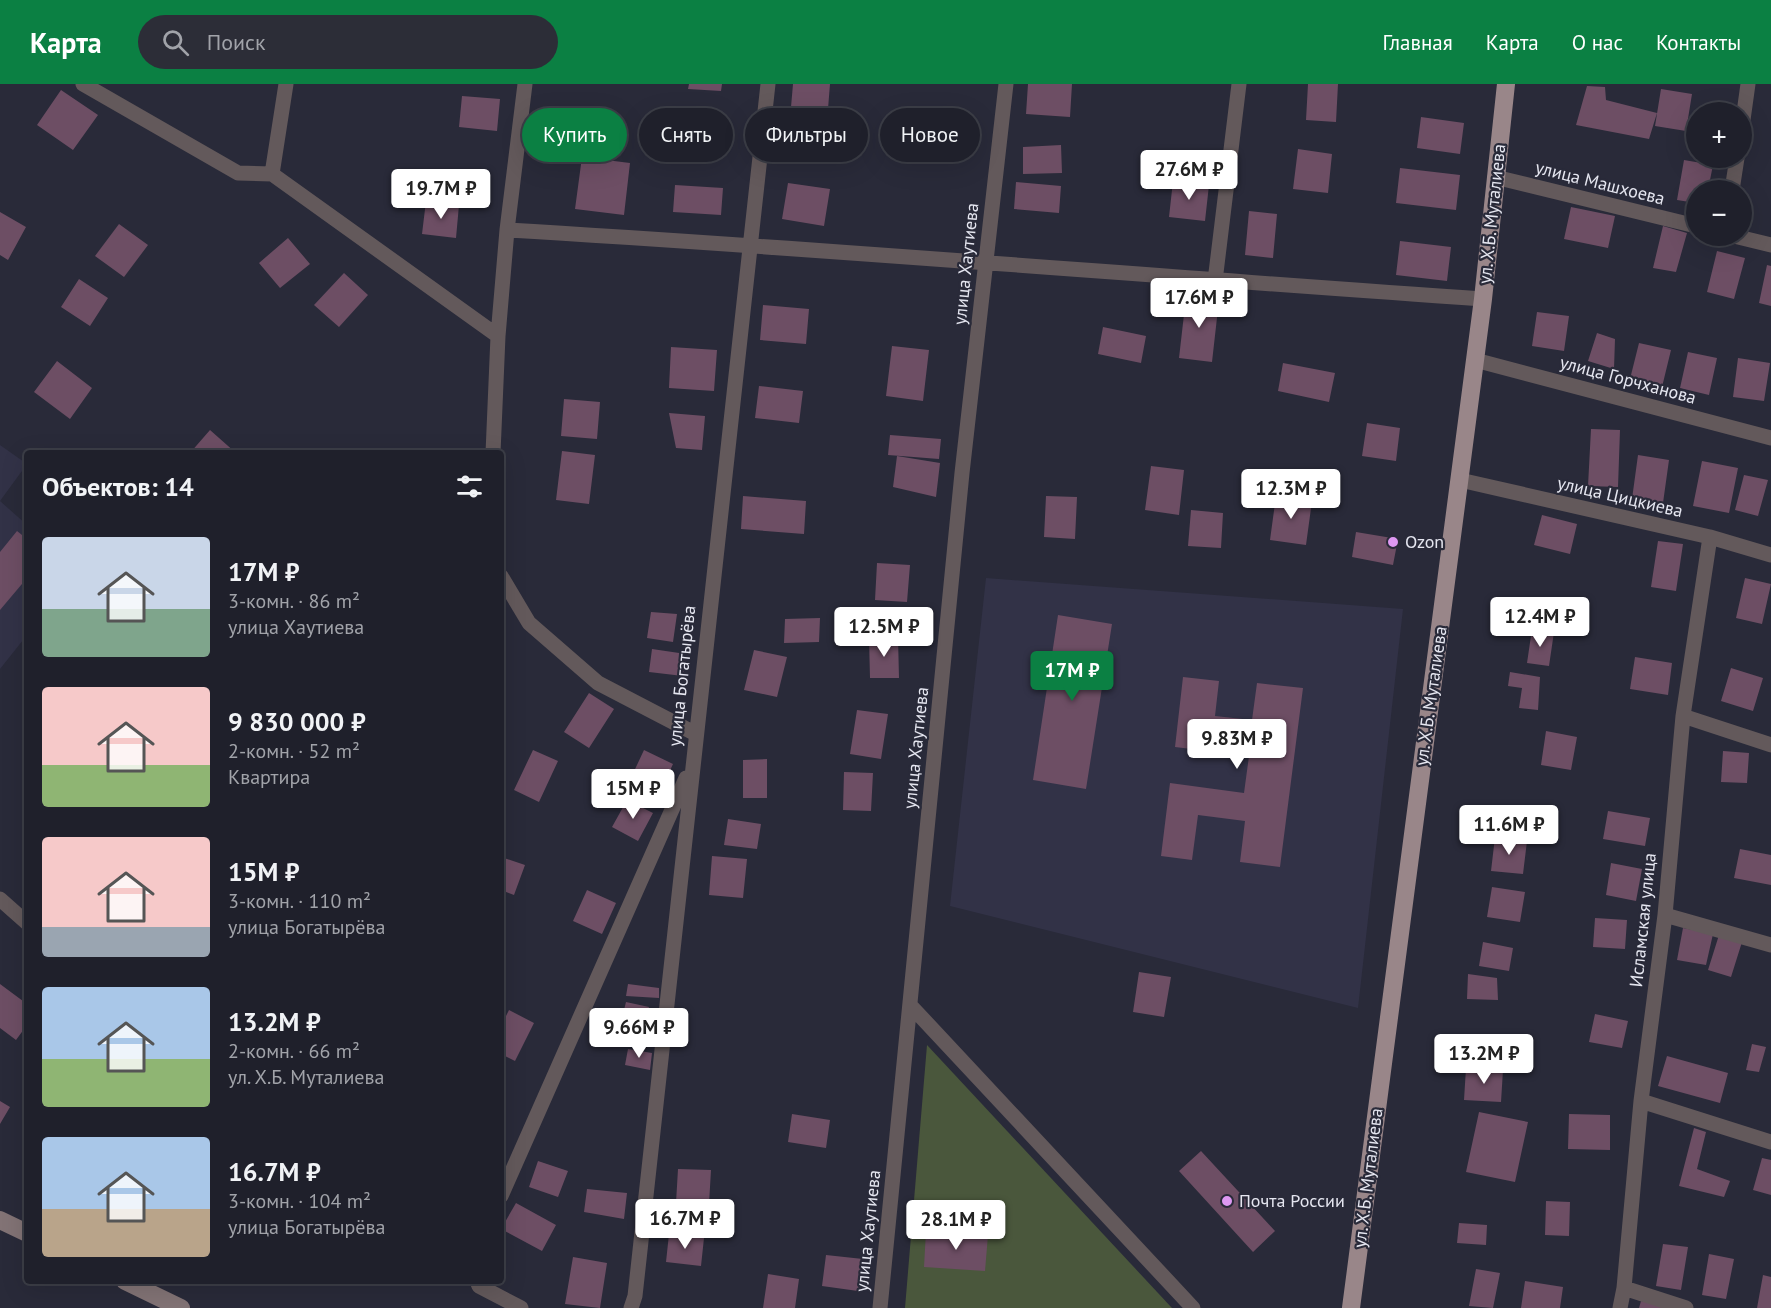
<!DOCTYPE html>
<html lang="ru">
<meta charset="utf-8">
<style>
:root{--surface:#1f202b;--page:#2c2d37;--text:#f1f3f6;--muted:#a1a3a9;--line:#3c3e47;--accent:#0b8043}
body{margin:0;font-family:"PT Sans",sans-serif;background:var(--page);color:var(--text);height:100vh;display:flex;flex-direction:column;font-size:22px;white-space:nowrap}
*{box-sizing:border-box;margin:0}
p{font-size:20px;color:var(--muted)}
.icon{flex:none;width:33px;height:33px;fill:none;stroke:currentColor;stroke-width:2;stroke-linecap:round;stroke-linejoin:round}
.map{position:relative;flex:1;overflow:hidden}
.side{position:absolute;left:24px;top:366px;width:480px;height:834px;display:flex;flex-direction:column;background:var(--surface);border-radius:6px;box-shadow:0 6px 24px #0002,0 0 0 2px var(--line)}
.side>*{flex:none}
.hud{position:absolute;left:522px;top:24px;width:570px;height:54px;display:flex;gap:12px}
.controls{position:absolute;left:1686px;top:18px;display:grid;gap:12px}
.controls a{display:grid;place-items:center;width:66px;height:66px;border-radius:50%;background:var(--surface);box-shadow:0 6px 24px #0002,0 0 0 2px var(--line);font-size:30px}
.price{position:absolute;translate:-50% -51px;padding:0 14px;border-radius:6px;background:#fff;color:#222;font-size:20px;line-height:39px;filter:drop-shadow(0 2px 3px #0008)}
.price::after{content:'';position:absolute;left:50%;top:36px;width:18px;height:14px;margin-left:-9px;background:inherit;clip-path:polygon(0 0,100% 0,50% 100%)}
.price.on{background:var(--accent);color:#fff}
ul{padding:0;list-style:none}
li{display:flex;align-items:center;gap:18px;height:150px;padding:0 18px}
li span{display:grid;place-items:center;flex:none;width:168px;height:120px;border-radius:6px;color:#555}
li>.icon{margin-inline-start:auto}
span .icon{width:72px;height:72px;fill:#fffc;stroke-width:1}
li b{font-size:26px}
h2{display:flex;justify-content:space-between;align-items:center;height:72px;padding:0 18px;font-size:26px}
.chip{padding:0 21px;border-radius:27px;background:var(--surface);box-shadow:0 6px 24px #0002,0 0 0 2px var(--line);font-size:21px;line-height:54px}
.chip.on{background:var(--accent);color:#fff}
header{display:flex;align-items:center;gap:36px;box-sizing:border-box;height:84px;padding:0 30px;background:var(--accent);color:#fff}
header strong{font-size:28px}
nav{display:flex;gap:33px;margin-inline-start:auto;font-size:21px}
.search{width:420px;height:54px;background:var(--page);display:flex;align-items:center;gap:15px;box-sizing:border-box;padding:0 21px;border-radius:33px;color:var(--muted);font-size:22px}
.map>svg:first-child{display:block}
.built{fill:#323247}
.garden{fill:#4a573c}
.building{fill:#6d4e64}
.lines{fill:none;stroke-linecap:round;stroke-linejoin:round}
.street{stroke:#63595b;stroke-width:15}
.secondary{stroke:#827375;stroke-width:18}
.primary{stroke:#998689;stroke-width:18}
.poi-dot{fill:#de98f2;stroke:#292a39;stroke-width:2}
.labels{text-anchor:middle;stroke-width:4.5;stroke-linejoin:round;paint-order:stroke}
.street-label{font-size:18px;fill:#e5e6f0;stroke:#292a39}
.poi-label{font-size:18px;fill:#e5e6f0;stroke:#292a39;text-anchor:start}
</style>
<header>
<strong>Карта</strong>
<div class="search"><svg class="icon" aria-label="search" viewBox="0 0 24 24"><circle cx="10" cy="10" r="6"/><path d="M15 15l6 6"/></svg>Поиск</div>
<nav><a>Главная</a><a>Карта</a><a>О нас</a><a>Контакты</a></nav>
</header>
<div class="map">
<svg width="1771" height="1224" viewBox="0 0 1771 1224">
<rect width="100%" height="100%" fill="#292a39"/>
<path class="built" d="M0,361L27,380L0,417L27,441V551L0,585Z
M986,494L1403,525L1358,924L950,822Z"/>
<path class="garden" d="M927,961L1172,1224H905Z"/>
<path class="building" d="M689,0H722L721,7L688,5Z
M793,0H830L828,25L791,23Z
M1028,0H1072L1070,33L1026,30Z
M1308,0H1338L1336,38L1306,36Z
M1587,2L1605,3L1606,16L1657,29L1649,55L1576,41Z
M1661,5L1692,10L1686,47L1655,42Z
M61,6L98,31L73,66L37,41Z
M462,12L500,15L497,47L459,43Z
M684,30L714,31L712,73L682,72Z
M1421,33L1464,39L1460,70L1417,64Z
M1061,61L1062,89L1023,90V63Z
M1298,65L1332,70L1328,109L1293,105Z
M582,73L630,79L624,131L575,125Z
M1684,76L1713,81L1708,106H1696V119L1677,116Z
M1400,84L1460,91L1456,126L1396,119Z
M1173,97L1209,101L1205,137L1169,133Z
M1016,98L1061,102L1059,129L1014,125Z
M788,99L830,105L824,142L782,135Z
M675,101L723,104L721,131L673,128Z
M426,117L459,121L456,154L422,150Z
M1571,123L1615,132L1608,164L1564,155Z
M1249,127L1277,130L1273,174L1245,171Z
M0,128L26,143L8,176L0,171Z
M119,140L148,161L124,193L95,172Z
M1663,142L1687,149L1676,188L1653,184Z
M288,154L310,180L280,204L259,179Z
M1400,157L1451,163L1447,197L1396,191Z
M1717,167L1745,174L1734,215L1707,208Z
M1767,181L1771,182V222L1759,219Z
M344,189L368,211L339,243L314,221Z
M79,195L108,214L90,242L61,223Z
M1186,213L1219,216L1212,278L1179,274Z
M763,221L809,225L806,260L760,256Z
M1537,228L1569,232L1564,267L1532,262Z
M1103,243L1146,252L1141,279L1098,270Z
M1597,249L1615,255L1614,285L1588,277Z
M1639,259L1671,266L1662,303L1630,295Z
M892,262L929,266L923,317L886,312Z
M671,263L717,266L714,307L669,304Z
M1688,268L1717,274L1709,311L1680,304Z
M1738,274L1770,279L1764,317L1733,313Z
M57,277L92,304L70,335L34,308Z
M1283,279L1335,289L1329,318L1278,307Z
M759,302L803,307L799,339L755,334Z
M564,315L600,318L597,355L561,352Z
M669,329L705,332L702,366L676,364Z
M1367,339L1400,344L1396,377L1362,372Z
M1591,345L1620,346L1618,403L1588,402Z
M210,346L236,369H190Z
M890,351L941,355L939,375L888,371Z
M562,367L595,371L589,420L556,416Z
M1638,371L1669,376L1663,419L1632,415Z
M897,372L940,379L936,413L893,403Z
M1702,377L1738,384L1729,429L1693,422Z
M1151,382L1184,386L1179,431L1145,426Z
M1744,391L1768,396L1758,432L1735,426Z
M743,412L806,417L804,450L741,445Z
M1046,412L1077,413L1075,455L1044,453Z
M1276,412L1312,417L1306,461L1270,456Z
M1191,426L1223,429L1221,464L1188,462Z
M1542,431L1577,440L1570,470L1534,461Z
M17,447L27,455V494L0,526V468Z
M1356,448L1398,455L1393,481L1352,473Z
M1658,457L1683,460L1676,507L1651,503Z
M877,479L910,481L907,518L875,516Z
M1745,494L1771,500L1762,540L1736,534Z
M651,528L677,530L673,558L647,554Z
M1058,531L1112,540L1086,705L1033,696Z
M820,534L819,558L784,559L785,535Z
M1532,545L1554,548L1549,582L1527,579Z
M898,553L899,594H870L869,554Z
M652,565L686,570L683,592L649,588Z
M754,566L787,573L777,613L744,606Z
M1635,573L1672,579L1668,611L1630,605Z
M1731,584L1763,594L1753,627L1721,617Z
M1510,588L1540,593L1538,626L1519,624L1522,604L1508,602Z
M1183,593L1219,597L1215,632L1252,636L1257,599L1303,604L1280,783L1240,778L1245,737L1198,731L1192,776L1161,772L1170,699L1244,709L1249,672L1175,663Z
M589,609L614,625L589,664L564,648Z
M857,626L888,630L881,675L850,670Z
M1546,647L1577,653L1571,686L1541,681Z
M533,666L558,677L539,718L514,706Z
M644,666L673,680L658,712L629,698Z
M1723,667L1749,669L1747,699L1721,698Z
M767,675V714H743V676Z
M844,688L873,689L871,727L843,726Z
M627,716L653,729L638,757L612,743Z
M1608,727L1650,734L1645,762L1603,755Z
M728,735L761,740L757,765L724,761Z
M1495,753L1527,757L1523,790L1491,787Z
M1740,765L1771,771V801L1734,794Z
M712,772L747,775L743,814L709,811Z
M501,773L525,781L514,811L501,806Z
M1611,779L1642,785L1636,817L1606,811Z
M1492,803L1525,808L1520,838L1487,833Z
M587,806L616,819L602,850L573,837Z
M1595,834L1627,836L1625,865L1593,863Z
M1683,844L1713,850L1706,881L1677,876Z
M1719,851L1742,858L1731,893L1708,886Z
M1483,858L1513,864L1509,887L1479,882Z
M1139,888L1171,893L1164,933L1133,928Z
M1468,890L1497,894L1498,916L1467,915Z
M0,900L27,920V941L16,956L0,944Z
M628,900L659,904V914L626,912Z
M626,918L649,923L643,948L620,942Z
M509,926L534,939L515,977L501,970V942Z
M1595,930L1628,937L1622,964L1589,958Z
M1752,960L1766,963L1759,988L1746,986Z
M628,965L652,969L650,986L625,981Z
M1667,972L1728,989L1720,1019L1658,1002Z
M1466,984L1503,986L1501,1018L1464,1016Z
M0,1017L10,1023L0,1040Z
M1479,1028L1528,1038L1515,1098L1466,1088Z
M792,1030L830,1036L826,1064L788,1058Z
M1569,1030L1610,1031V1066L1568,1065Z
M1694,1044L1706,1048L1697,1085L1730,1097L1724,1113L1679,1102Z
M1201,1067L1275,1147L1253,1168L1179,1087Z
M1762,1074L1771,1076V1111L1753,1106Z
M538,1077L568,1087L558,1113L529,1103Z
M678,1085L711,1086L709,1120L676,1119Z
M587,1105L627,1109L624,1135L584,1128Z
M1546,1117L1570,1118L1569,1152L1545,1151Z
M516,1119L556,1141L542,1167L501,1145Z
M1459,1139L1487,1141L1486,1161L1457,1159Z
M926,1147L988,1151L985,1187L924,1183Z
M669,1150L704,1154L701,1182L666,1178Z
M1663,1160L1688,1163L1681,1206L1656,1202Z
M1709,1170L1734,1175L1726,1215L1702,1211Z
M826,1171L863,1175L858,1207L822,1202Z
M573,1173L607,1179L600,1224L565,1220Z
M1476,1185L1500,1189L1493,1224L1469,1222Z
M768,1190L799,1195L795,1224H763Z
M1763,1191L1771,1193V1224H1757Z
M1525,1197L1563,1203L1560,1224H1521Z
M1641,1217L1671,1224H1639Z"/>
<g class="lines">
<path class="street" d="M83,0L238,89L272,90L498,252L507,146L525,0
M1742,43L1748,0
M272,90L286,0
M1495,93L1696,142
M1732,106L1737,74
M507,146C833,165 1158,193 1483,215
M1734,152L1771,161
M1215,197L1239,0
M1475,276L1771,354
M493,369L498,252
M1460,396L1710,453L1771,471
M501,492L529,539L598,599L696,650
M1683,632L1771,661
M0,815L27,839
M1665,831L1771,861
M910,921L1193,1224
M1641,1017L1771,1058
M501,1112L686,694
M477,1197L479,1202L521,1224
M1624,1204L1686,1224
M631,1224L635,1212L768,0
M880,1224L962,389L1006,0
M1620,1224L1624,1204L1641,1017L1665,831L1683,632L1710,453"/>
<path class="secondary" d="M0,1136L27,1149
M125,1197L181,1224"/>
<path class="primary" d="M1351,1224L1483,215L1506,0"/>
</g>
<g class="poi-dot">
<circle cx="1393" cy="458" r="6"/>
<circle cx="1227" cy="1117" r="6"/>
</g>
<g class="labels">
<g class="street-label">
<text transform="translate(1600 99) rotate(14)" y="6">улица Машхоева</text>
<text transform="translate(1492 130) rotate(-84)" y="6">ул. Х.Б. Муталиева</text>
<text transform="translate(966 180) rotate(-84)" y="6">улица Хаутиева</text>
<text transform="translate(1628 296) rotate(15)" y="6">улица Горчханова</text>
<text transform="translate(1620 413) rotate(13)" y="6">улица Цицкиева</text>
<text transform="translate(682 592) rotate(-84)" y="6">улица Богатырёва</text>
<text transform="translate(1431 612) rotate(-82)" y="6">ул. Х.Б. Муталиева</text>
<text transform="translate(916 664) rotate(-84)" y="6">улица Хаутиева</text>
<text transform="translate(1643 836) rotate(-84)" y="6">Исламская улица</text>
<text transform="translate(1368 1094) rotate(-83)" y="6">ул. Х.Б. Муталиева</text>
<text transform="translate(868 1147) rotate(-84)" y="6">улица Хаутиева</text>
</g>
<g class="poi-label">
<text x="1405" y="464">Ozon</text>
<text x="1239" y="1123">Почта России</text>
</g>
</g>
</svg>
<div class="controls">
<a>+</a>
<a>−</a>
</div>
<b class="price" style="left:1189px;top:117px">27.6M ₽</b>
<b class="price" style="left:441px;top:136px">19.7M ₽</b>
<b class="price" style="left:1199px;top:245px">17.6M ₽</b>
<b class="price" style="left:1291px;top:436px">12.3M ₽</b>
<b class="price" style="left:1540px;top:564px">12.4M ₽</b>
<b class="price" style="left:884px;top:574px">12.5M ₽</b>
<b class="price on" style="left:1072px;top:618px">17M ₽</b>
<b class="price" style="left:1237px;top:686px">9.83M ₽</b>
<b class="price" style="left:633px;top:736px">15M ₽</b>
<b class="price" style="left:1509px;top:772px">11.6M ₽</b>
<b class="price" style="left:639px;top:975px">9.66M ₽</b>
<b class="price" style="left:1484px;top:1001px">13.2M ₽</b>
<b class="price" style="left:685px;top:1166px">16.7M ₽</b>
<b class="price" style="left:956px;top:1167px">28.1M ₽</b>
<div class="hud">
<a class="chip on">Купить</a>
<a class="chip">Снять</a>
<a class="chip">Фильтры</a>
<a class="chip">Новое</a>
</div>
<section class="side">
<h2>Объектов: 14<svg class="icon" aria-label="filters" viewBox="0 0 24 24"><path d="M4 7h16M4 17h16"/><circle cx="9" cy="7" r="2"/><circle cx="15" cy="17" r="2"/></svg></h2>
<ul>
<li><span style="background:linear-gradient(#c9d6e8 60%,#7fa58c 0)"><svg class="icon" aria-label="home" viewBox="0 0 24 24"><path d="M3 11l9-7 9 7M6 9v11h12V9"/></svg></span><div><b>17M ₽</b><p>3-комн. · 86 m²</p><p>улица Хаутиева</p></div></li>
<li><span style="background:linear-gradient(#f6c9c9 65%,#8fb573 0)"><svg class="icon" aria-label="home" viewBox="0 0 24 24"><path d="M3 11l9-7 9 7M6 9v11h12V9"/></svg></span><div><b>9 830 000 ₽</b><p>2-комн. · 52 m²</p><p>Квартира</p></div></li>
<li><span style="background:linear-gradient(#f6c9c9 75%,#9aa5b1 0)"><svg class="icon" aria-label="home" viewBox="0 0 24 24"><path d="M3 11l9-7 9 7M6 9v11h12V9"/></svg></span><div><b>15M ₽</b><p>3-комн. · 110 m²</p><p>улица Богатырёва</p></div></li>
<li><span style="background:linear-gradient(#a9c7e8 60%,#8fb573 0)"><svg class="icon" aria-label="home" viewBox="0 0 24 24"><path d="M3 11l9-7 9 7M6 9v11h12V9"/></svg></span><div><b>13.2M ₽</b><p>2-комн. · 66 m²</p><p>ул. Х.Б. Муталиева</p></div></li>
<li><span style="background:linear-gradient(#a9c7e8 60%,#b9a48a 0)"><svg class="icon" aria-label="home" viewBox="0 0 24 24"><path d="M3 11l9-7 9 7M6 9v11h12V9"/></svg></span><div><b>16.7M ₽</b><p>3-комн. · 104 m²</p><p>улица Богатырёва</p></div></li>
</ul>
</section>
</div>
